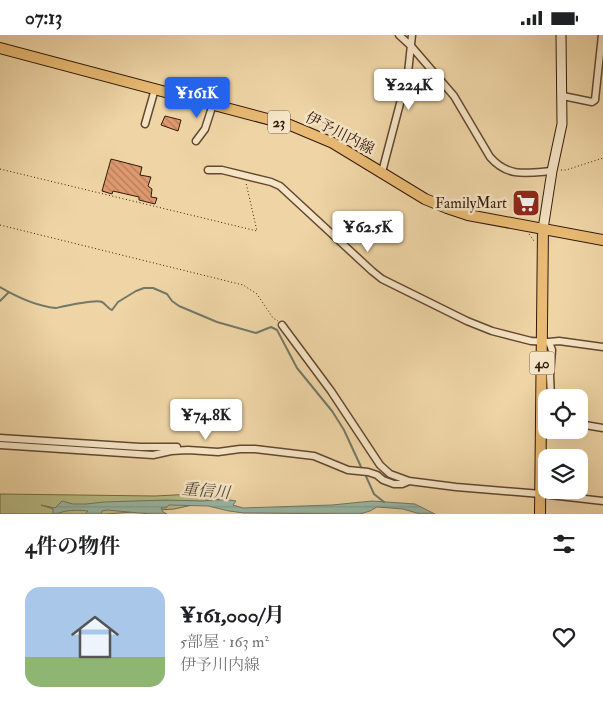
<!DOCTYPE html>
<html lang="ja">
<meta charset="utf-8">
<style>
:root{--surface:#fff;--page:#f6f6f6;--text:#202124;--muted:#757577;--line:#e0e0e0;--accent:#2563eb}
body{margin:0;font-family:"IM FELL Double Pica","Noto Serif JP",serif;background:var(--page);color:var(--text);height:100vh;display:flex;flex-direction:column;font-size:19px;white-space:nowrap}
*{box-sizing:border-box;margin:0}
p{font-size:16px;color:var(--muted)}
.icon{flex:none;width:28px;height:28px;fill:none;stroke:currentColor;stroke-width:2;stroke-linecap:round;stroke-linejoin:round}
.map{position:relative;height:479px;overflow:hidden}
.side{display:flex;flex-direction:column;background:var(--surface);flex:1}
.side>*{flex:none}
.tools{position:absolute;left:538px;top:354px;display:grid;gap:10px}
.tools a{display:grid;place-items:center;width:50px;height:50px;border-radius:10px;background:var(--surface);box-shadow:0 5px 20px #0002;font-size:25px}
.price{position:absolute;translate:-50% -42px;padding:0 11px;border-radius:5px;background:#fff;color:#222;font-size:16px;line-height:32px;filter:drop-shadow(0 1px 2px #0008)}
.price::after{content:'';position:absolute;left:50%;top:30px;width:15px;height:11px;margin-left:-8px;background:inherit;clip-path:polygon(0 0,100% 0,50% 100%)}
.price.selected{background:var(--accent);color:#fff}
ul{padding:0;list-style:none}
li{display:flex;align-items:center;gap:15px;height:125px;padding:0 25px}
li+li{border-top:1px solid var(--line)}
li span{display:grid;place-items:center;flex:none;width:140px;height:100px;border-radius:15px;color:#555}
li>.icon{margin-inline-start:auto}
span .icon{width:60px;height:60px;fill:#fffc;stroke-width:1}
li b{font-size:21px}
h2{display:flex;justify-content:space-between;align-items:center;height:60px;padding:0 25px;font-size:21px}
.status{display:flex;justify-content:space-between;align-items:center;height:35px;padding:0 25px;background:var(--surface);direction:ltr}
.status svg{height:14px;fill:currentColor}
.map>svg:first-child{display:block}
.grass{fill:#b9bd87;stroke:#766b48}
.water{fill:url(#water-rules);stroke:#717968}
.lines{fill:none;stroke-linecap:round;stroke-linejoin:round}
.stream{stroke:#717968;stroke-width:2}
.building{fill:url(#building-back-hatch);stroke:#33190a}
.street-casing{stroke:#624831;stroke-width:9}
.secondary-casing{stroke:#33190a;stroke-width:11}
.primary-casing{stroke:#33190a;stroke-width:12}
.path{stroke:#33190a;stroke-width:1;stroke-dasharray:1 2.5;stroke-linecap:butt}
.street{stroke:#f5e4c5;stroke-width:6}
.secondary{stroke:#f5e4c5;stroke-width:9}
.primary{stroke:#e8ba73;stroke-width:10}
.labels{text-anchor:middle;stroke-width:5;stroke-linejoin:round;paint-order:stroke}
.shield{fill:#f5e4c5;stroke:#6d5642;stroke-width:1}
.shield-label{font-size:14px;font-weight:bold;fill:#33190a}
.street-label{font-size:15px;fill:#33190a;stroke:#f5e4c5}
.poi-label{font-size:15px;fill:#33190a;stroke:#f5e4c5;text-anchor:end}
.water-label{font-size:16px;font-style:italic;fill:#524939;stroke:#f5e4c5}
</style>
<div class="status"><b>07:13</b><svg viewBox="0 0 49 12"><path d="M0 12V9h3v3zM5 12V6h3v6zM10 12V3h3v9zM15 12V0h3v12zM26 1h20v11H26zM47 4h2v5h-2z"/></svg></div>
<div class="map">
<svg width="603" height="479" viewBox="0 0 603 479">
<defs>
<pattern id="water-rules" width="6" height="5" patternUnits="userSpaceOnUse" patternTransform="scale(1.25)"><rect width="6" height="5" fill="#9ab9a6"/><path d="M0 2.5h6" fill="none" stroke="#859e8e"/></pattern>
<pattern id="building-back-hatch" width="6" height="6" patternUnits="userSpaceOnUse" patternTransform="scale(1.25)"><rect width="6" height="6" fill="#de996e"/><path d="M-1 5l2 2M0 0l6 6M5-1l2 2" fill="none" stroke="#b57c59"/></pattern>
</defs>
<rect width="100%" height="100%" fill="#efd5a6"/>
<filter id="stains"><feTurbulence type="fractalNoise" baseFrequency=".004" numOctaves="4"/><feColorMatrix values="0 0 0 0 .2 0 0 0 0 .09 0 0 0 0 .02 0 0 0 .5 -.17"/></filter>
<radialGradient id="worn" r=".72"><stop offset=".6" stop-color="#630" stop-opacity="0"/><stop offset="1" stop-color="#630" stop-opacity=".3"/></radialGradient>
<path class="grass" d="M213,458L230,462L227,467L216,465L174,474L106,479H0V459L155,461Z"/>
<path class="water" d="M224,464L236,466L233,470L243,473L332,470L372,466L415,469L435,479H420L403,474L377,472L370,476L360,479L244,478L229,476L208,471L169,470L166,473H161L163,477L167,479H150L107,475L102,476L101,479H85L88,476C81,475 73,475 66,476C61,477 58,479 53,479V474L41,470L55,473L62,466L73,469H86L104,467L166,465L202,466Z"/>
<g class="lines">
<path class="stream" d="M0,252C17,262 37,271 56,273C65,271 96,264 102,267C106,269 107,273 112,275L118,267L136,256L144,253H153L167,259L172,266L179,271L217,287L256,298L271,292L277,295L297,333L332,376L344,395L362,434
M0,266L9,257
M365,439L374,459L384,467"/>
</g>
<path class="building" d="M165,81L181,85L178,96L161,90Z
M111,124L142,132L140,140L151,142L148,151L152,154L151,162L157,163L155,169L139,165V162L113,156L112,159L102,156Z"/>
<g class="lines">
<defs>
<path id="street" d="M399,0L411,11L454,61L490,122C508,143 528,138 552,136
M563,61L592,67L595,65L602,0
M145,89L155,54
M196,106L205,94L213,69
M208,135H222L271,147L280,151L372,236L382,244L467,286L492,296L531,306L549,307L559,306L603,312
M382,137L408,38L412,0
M282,290L331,356L380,430L390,439L409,446L456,452L541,459L603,466
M549,307L552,315L550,341L551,362
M579,389L603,393
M0,403L140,412H177
M0,410L153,420L171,416L188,415L218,417L240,414H255L314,421L348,435L368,437L377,440L383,445L394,449H402L409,446"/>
<path id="secondary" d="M543,194L552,136L562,89L561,0"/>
<path id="primary" d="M0,13L290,90L333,108L425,164L447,173L468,180L603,205
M540,479L543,194"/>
</defs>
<use href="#street" class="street-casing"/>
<use href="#secondary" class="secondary-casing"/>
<use href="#primary" class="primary-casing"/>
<path class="path" d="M0,134L257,196L246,148
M561,135H566L603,123
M0,190L243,250L257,259L273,283L278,286
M529,199L534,206"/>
<use href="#street" class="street"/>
<use href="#secondary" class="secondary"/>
<use href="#primary" class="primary"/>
</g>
<defs>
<symbol id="supermarket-square" viewBox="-11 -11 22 22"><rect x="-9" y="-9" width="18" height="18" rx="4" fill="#8f2418" stroke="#f5e4c5"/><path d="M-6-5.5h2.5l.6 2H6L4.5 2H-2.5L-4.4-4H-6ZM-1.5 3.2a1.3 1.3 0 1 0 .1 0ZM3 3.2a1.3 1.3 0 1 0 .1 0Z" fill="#fff"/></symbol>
</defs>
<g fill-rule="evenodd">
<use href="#supermarket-square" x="510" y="152" width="32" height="32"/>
</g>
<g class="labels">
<g class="shield">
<rect x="268" y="75.5" width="22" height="23" rx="4"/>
<rect x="529.5" y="316.5" width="25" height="23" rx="4"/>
</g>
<g class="shield-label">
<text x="279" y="92">23</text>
<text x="542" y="333">40</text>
</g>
<g class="street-label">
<text transform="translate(340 98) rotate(27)" y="5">伊予川内線</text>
</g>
<g class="poi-label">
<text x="507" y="173">FamilyMart</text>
</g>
<g class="water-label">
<text transform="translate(206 455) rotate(5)" y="6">重信川</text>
</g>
</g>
<rect width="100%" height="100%" filter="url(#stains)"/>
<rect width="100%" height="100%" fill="url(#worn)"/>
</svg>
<div class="tools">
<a><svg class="icon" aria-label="locate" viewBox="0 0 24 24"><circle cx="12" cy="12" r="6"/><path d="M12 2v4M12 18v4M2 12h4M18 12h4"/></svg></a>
<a><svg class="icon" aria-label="layers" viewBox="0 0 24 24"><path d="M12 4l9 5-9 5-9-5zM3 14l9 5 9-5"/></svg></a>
</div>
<b class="price" style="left:409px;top:76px">¥224K</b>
<b class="price selected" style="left:197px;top:84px">¥161K</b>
<b class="price" style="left:368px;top:218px">¥62.5K</b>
<b class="price" style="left:206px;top:406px">¥74.8K</b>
</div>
<section class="side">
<h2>4件の物件<svg class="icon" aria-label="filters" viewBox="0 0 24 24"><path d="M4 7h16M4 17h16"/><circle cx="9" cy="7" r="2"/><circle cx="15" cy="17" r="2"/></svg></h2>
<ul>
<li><span style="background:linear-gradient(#a9c7e8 70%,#8fb573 0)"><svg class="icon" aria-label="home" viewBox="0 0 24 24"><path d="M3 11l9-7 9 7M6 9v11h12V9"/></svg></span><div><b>¥161,000/月</b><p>5部屋 · 163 m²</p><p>伊予川内線</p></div><svg class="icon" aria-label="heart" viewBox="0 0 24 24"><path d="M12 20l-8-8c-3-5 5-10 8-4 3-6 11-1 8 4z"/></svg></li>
</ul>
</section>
